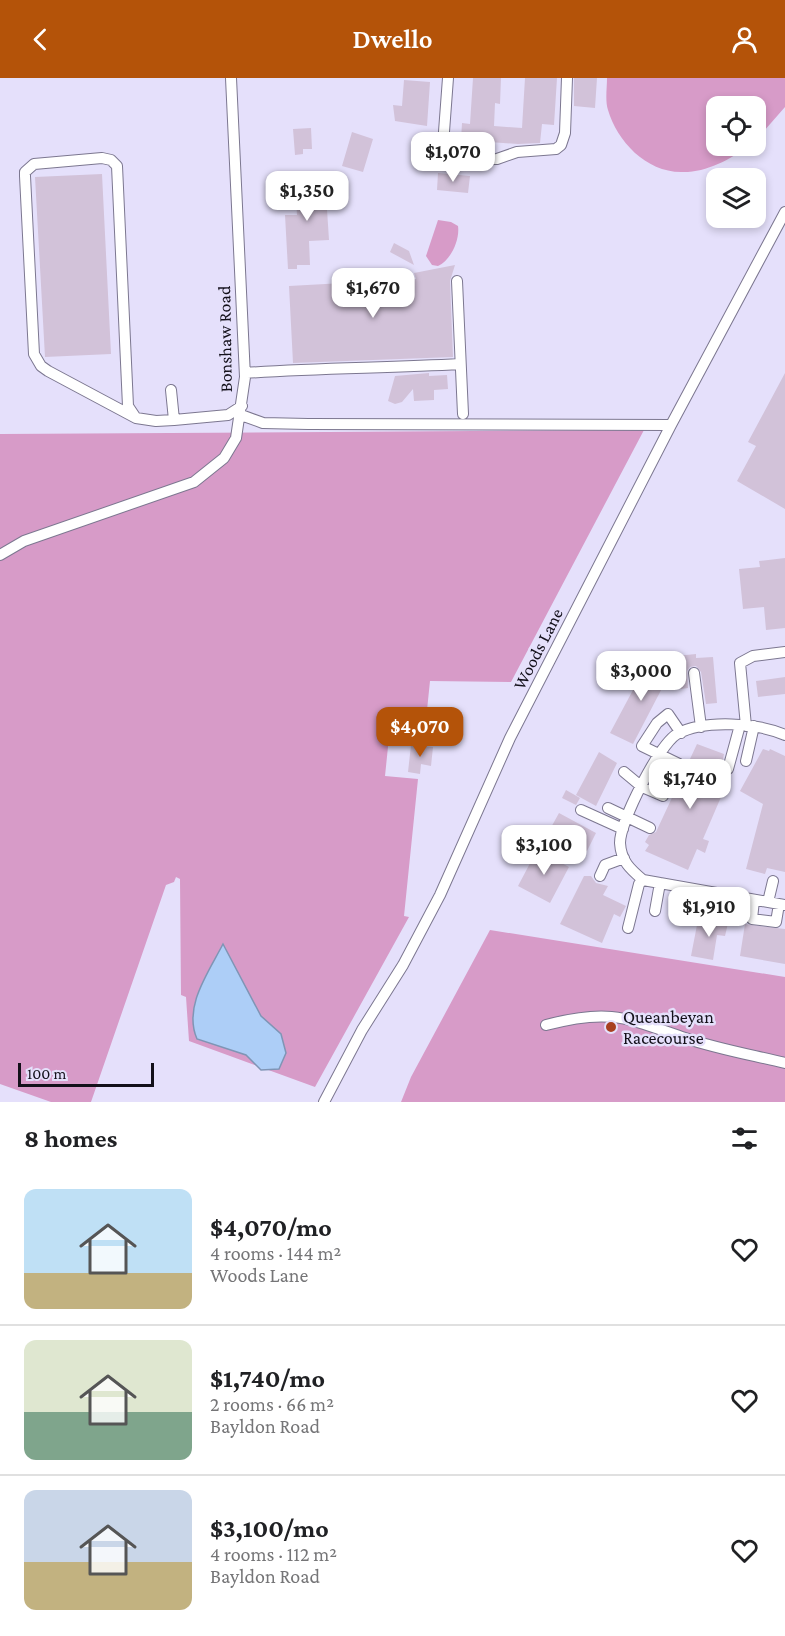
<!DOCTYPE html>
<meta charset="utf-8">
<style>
:root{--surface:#fff;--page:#f6f6f6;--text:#202124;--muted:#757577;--line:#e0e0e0;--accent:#b45309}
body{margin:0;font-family:"Crimson Pro",serif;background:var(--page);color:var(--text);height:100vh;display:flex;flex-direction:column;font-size:22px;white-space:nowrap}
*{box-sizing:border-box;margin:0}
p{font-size:20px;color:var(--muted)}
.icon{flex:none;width:33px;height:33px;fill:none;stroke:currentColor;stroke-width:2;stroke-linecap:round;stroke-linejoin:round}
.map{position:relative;height:1024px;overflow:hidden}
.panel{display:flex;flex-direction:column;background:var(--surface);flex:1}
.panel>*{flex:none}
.fabs{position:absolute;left:706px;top:18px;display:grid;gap:12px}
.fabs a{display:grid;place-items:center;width:60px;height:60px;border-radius:12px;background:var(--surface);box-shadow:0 3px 9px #0003;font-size:30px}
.scale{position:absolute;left:18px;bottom:15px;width:136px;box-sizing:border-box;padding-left:6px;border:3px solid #13101a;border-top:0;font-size:16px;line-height:21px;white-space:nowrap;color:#13101a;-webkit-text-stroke:4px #e5e0fb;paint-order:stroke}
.price{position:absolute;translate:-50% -51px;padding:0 14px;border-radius:12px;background:#fff;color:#222;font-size:20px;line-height:39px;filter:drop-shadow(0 2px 3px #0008)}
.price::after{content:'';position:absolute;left:50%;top:36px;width:18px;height:14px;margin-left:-9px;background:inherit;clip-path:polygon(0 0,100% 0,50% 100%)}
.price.on{background:var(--accent);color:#fff}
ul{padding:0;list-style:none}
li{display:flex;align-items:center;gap:18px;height:150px;padding:0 24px}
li+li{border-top:2px solid var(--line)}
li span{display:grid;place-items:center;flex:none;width:168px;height:120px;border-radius:12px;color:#555}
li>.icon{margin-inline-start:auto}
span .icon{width:72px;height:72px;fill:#fffc;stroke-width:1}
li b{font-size:26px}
h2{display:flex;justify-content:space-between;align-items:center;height:72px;padding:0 24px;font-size:26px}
header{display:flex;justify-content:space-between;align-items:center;height:78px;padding:0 24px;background:var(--accent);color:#fff;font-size:27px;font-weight:600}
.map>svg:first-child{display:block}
.green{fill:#d79bc8}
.water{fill:#adcef7;stroke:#7f95b5;stroke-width:1.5}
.building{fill:#d2c2d9}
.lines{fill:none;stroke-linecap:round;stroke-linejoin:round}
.minor-casing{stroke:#7c7790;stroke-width:12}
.minor{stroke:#fff;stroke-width:10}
.poi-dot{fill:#a84021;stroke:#e5e0fb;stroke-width:2}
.labels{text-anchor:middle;stroke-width:5;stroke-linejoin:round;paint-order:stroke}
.street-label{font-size:18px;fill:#13101a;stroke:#e5e0fb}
.poi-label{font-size:18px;fill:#13101a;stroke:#e5e0fb;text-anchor:start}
</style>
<header><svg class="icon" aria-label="back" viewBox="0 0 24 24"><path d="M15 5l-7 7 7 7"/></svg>Dwello<svg class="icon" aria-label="person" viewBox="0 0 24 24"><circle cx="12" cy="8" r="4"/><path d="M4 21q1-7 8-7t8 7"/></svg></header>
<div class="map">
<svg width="785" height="1024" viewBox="0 0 785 1024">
<rect width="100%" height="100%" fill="#e5e0fb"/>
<path class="green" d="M607,0H785V29L756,62V28H717V68H748C730,82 705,95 681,94C646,94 617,63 608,32C605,23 607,10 607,0Z
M438,142L451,144L458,148C460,162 451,182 438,188L432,187L426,178Z
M644,352L511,604L430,603L427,632L392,630L385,698L418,701L404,838L409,839L315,1009L189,963L186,919L181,917L180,801L176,799L174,804L166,807L91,1024H51L0,1006V356Z
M490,852L785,899V1024H401L411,999Z"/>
<path class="water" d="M223,866L261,938L281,956L286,975L279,991L261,992L246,977L197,961C183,929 208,895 223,866Z"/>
<path class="building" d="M473,0H501L500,26L495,25L494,48L522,50L525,0H557L554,47L542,46L540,65L518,66L461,62L462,45L470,46Z
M574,0H597L595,30L574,28Z
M404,2L430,4L427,48L395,43L393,27L402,28Z
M311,50L312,71H303V76L295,77L293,51Z
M352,54L373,61L363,94L342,88Z
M438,95L470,98L468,115L437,112Z
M102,96L111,276L45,279L35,99Z
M325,101L329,162L309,163L310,187H297V191H288L285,137H297L295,103Z
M394,165L409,173L414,187L390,174Z
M455,187L450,203L453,279L293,285L289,208L416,201L414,195Z
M429,295V298L447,297L448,311L434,312V322L414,323L413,311L402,324L395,326L388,323L395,298Z
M785,295V431L737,403L756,368L748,364Z
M785,480V550L766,552L764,529L743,531L739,491L760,489L759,483Z
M696,576V580L713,579L717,625L706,626L701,594L696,588L690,589L687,593L688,610L681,611L676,578Z
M649,582L671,593L633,666L610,655Z
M785,599V616L758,619L756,603Z
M456,634L459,663L442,665L438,636Z
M697,666L724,676L721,692L723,697L730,698L703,761L709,763L705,775L697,771L688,792L645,773L649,767L645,764L649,757L656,754Z
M411,667L433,669L431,688L421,686L420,696L408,694Z
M763,671L769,673L770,671L785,678V794L767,790L765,796L746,791L763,726L740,713Z
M599,674L617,685L596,728L576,717Z
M566,712L580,720L576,727L562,720Z
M559,735L596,755L587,773L549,753Z
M537,772L569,789L550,825L518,808Z
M584,798H591L596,805L608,808L603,817L626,828L620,839L614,836L602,865L560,846Z
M710,838L729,841L725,858L717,857L713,882L691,878L697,847L708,848Z
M745,846L785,851V886L740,878Z"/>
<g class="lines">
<defs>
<path id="minor" d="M448,0L443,67L445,79L452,82L497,81L517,74L556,71L561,67L565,55L567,0
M457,203L463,336
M245,295C317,290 388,290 460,286
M171,312L174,342L228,337L242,328
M241,337L263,345L308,346L671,347
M136,340L128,328L117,88L111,82L102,80L34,86L25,94V98L34,276L41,288L48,293L136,340L156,343L174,342
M0,477L24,463L194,404L224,380L236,360L245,299L231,0
M694,595L701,649
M746,648L740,585L753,578L785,574
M785,657C758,645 705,641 677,656C659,667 620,743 620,765C621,783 630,791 643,802L785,827
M746,683L754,648
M679,686L642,668L657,645L668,636L681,655
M728,691L740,647
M624,694L642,709L663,718
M608,730L650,750
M581,732L623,751
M600,798L605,787L624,780
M754,822L752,841L776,844L779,826
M768,824L773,803
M655,833L660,805
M701,841L705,813
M628,850L639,806L643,802
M546,947C610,930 626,940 685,960C718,971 752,977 785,985
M324,1024L362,952L403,887L440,817L510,660L671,347L785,134"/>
</defs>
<use href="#minor" class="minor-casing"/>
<use href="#minor" class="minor"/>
</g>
<circle class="poi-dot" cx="611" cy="949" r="6"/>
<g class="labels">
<g class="street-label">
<text transform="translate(225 261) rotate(-91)" y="6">Bonshaw Road</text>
<text transform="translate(538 571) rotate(-63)" y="6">Woods Lane</text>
</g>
<g class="poi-label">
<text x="623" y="945">Queanbeyan<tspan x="623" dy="21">Racecourse</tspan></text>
</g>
</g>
</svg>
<div class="fabs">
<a><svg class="icon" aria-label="locate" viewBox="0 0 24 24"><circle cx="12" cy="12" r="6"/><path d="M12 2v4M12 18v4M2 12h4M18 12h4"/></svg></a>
<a><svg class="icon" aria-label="layers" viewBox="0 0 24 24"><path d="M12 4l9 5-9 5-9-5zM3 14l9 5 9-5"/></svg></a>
</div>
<div class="scale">100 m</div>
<b class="price" style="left:453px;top:105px">$1,070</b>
<b class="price" style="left:307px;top:144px">$1,350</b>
<b class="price" style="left:373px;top:241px">$1,670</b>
<b class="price" style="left:641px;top:624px">$3,000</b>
<b class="price on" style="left:420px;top:680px">$4,070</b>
<b class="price" style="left:690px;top:732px">$1,740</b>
<b class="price" style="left:544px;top:798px">$3,100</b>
<b class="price" style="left:709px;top:860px">$1,910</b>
</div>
<section class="panel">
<h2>8 homes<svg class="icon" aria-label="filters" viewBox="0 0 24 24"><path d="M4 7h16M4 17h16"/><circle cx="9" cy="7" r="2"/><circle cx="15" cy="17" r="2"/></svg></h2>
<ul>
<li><span style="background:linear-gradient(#bfe0f5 70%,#c2b280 0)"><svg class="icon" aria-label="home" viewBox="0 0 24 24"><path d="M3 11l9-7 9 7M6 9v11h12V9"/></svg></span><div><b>$4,070/mo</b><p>4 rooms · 144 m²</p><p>Woods Lane</p></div><svg class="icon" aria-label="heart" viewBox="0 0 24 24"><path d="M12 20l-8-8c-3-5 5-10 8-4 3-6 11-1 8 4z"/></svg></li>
<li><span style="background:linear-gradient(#dfe7d0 60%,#7fa58c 0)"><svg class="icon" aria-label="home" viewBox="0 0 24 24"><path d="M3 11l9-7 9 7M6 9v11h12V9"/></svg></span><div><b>$1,740/mo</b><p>2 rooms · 66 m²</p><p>Bayldon Road</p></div><svg class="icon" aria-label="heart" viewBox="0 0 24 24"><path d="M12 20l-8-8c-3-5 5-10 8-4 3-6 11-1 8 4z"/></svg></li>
<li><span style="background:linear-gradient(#c9d6e8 60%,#c2b280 0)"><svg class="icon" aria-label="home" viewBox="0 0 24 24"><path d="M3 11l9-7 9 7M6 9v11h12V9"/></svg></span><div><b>$3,100/mo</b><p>4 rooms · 112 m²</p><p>Bayldon Road</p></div><svg class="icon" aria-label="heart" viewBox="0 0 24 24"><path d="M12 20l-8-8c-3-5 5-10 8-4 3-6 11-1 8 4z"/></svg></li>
</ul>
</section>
